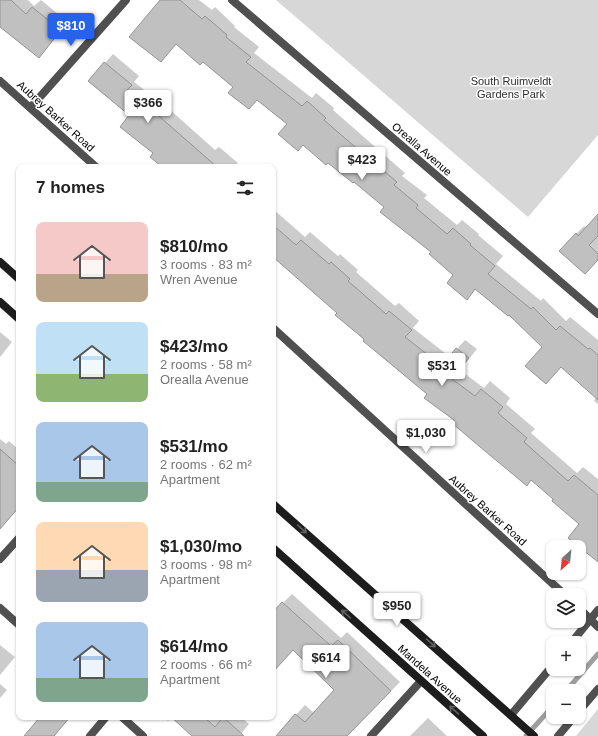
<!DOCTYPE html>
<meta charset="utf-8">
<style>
:root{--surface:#fff;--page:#f6f6f6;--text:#222;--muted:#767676;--accent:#2563eb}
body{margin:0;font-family:Helvetica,sans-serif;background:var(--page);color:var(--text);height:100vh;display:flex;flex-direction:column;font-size:15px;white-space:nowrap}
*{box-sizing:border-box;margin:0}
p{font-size:13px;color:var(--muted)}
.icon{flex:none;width:22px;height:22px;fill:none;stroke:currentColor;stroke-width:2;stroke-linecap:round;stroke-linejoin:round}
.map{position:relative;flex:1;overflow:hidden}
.side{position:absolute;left:16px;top:164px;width:260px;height:556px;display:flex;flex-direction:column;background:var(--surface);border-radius:8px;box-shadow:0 1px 3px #0004}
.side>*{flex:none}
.needle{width:26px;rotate:207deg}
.buttons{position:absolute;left:546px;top:540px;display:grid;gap:8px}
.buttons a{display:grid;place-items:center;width:40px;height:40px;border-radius:8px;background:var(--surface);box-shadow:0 1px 3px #0004;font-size:20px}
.price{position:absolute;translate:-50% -34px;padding:0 9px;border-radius:4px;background:#fff;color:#222;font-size:13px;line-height:26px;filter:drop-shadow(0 1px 2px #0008)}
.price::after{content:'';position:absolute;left:50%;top:24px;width:12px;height:9px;margin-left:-6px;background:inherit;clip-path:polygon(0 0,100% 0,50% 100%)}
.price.selected{background:var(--accent);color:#fff}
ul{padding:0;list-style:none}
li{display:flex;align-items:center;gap:12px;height:100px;padding:0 20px}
li span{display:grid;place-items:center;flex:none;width:112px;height:80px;border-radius:8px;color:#555}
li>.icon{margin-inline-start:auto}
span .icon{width:48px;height:48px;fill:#fffc;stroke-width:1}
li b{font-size:17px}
h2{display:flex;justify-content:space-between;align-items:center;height:48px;padding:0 20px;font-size:17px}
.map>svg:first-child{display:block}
.green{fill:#d7d7d7}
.shadow{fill:#0003}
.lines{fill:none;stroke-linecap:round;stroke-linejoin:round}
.stream{stroke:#9e9e9e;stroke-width:5}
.building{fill:#c0c0c0;stroke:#949494}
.minor{stroke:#505050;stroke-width:8}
.secondary{stroke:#1d1d1d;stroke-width:8}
.oneway{stroke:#616161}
.labels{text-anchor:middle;stroke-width:3;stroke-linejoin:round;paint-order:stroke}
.park-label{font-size:11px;fill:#2e2e2e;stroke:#fff}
.street-label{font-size:11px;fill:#000;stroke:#fff}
</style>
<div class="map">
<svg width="598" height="736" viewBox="0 0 598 736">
<rect width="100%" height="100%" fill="#fff"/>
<path class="green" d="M276,0H598V135L528,217Z
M598,709V736H576Z"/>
<path class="shadow" d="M0,0H28L34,6L41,0L68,22L39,57L0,24Z
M161,0H199L212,10L215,7L235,26L234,27L259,47L254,53L312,98L316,93L334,108L333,110L405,173L402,176L427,195L424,198L457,225L462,220L479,234L478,235L503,256L496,264L541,301L543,298L566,321L570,317L598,340V404L594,401L596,397L509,313L476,289L466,298L455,275L433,252L386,207L354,181L303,144L288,124L258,99L249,108L235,87L203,61L177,43L161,61Z
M113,54L139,76L134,82L168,108L215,150L219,147L238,163L235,166L237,167H164L130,115L89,81Z
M273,209L305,237L310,232L338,256L340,254L358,270L356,272L395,306L399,303L419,321L413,328L450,357L465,340L477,349L460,370L484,388L490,381L510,398L506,404L535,429L531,433L577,473L583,467L598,479V561L581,524L555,499L455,420L429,393L383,357L337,315L339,313L273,255Z
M598,216V259L576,234L584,226L586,228Z
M0,332L12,342L0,357Z
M0,439L6,444L9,441L19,450V507L0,529Z
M292,594L341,638L347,632L400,682L347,736H277L305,705L314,713L336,690L293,649L273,670V613Z
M0,645L15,657L0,675Z
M0,684L7,690L0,698Z
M164,717H173L168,721Z
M173,717H241L249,724L240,735L241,736H193Z
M428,718L447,736H410Z"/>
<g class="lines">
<path class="stream" d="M566,691L598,654
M526,736L553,706"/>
</g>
<path class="building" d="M0,0H11L26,14L32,7L61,30L39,58L0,27Z
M160,0H180L202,19L205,16L227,35L226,37L251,57L246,62L302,106L307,101L326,118L324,120L347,140L397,182L394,185L418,205L416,208L447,234L453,228L471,244L470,245L495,266L488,274L531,309L533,307L556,330L560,326L588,349L590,348L598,355V400L561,367L546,384L525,366L542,347L509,315L508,316L475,289L467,300L447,283L453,275L429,254L431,252L380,212L384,207L354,182L353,183L328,163L326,165L303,145L298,151L278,134L287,124L257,100L249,109L228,93L233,87L203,62L200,65L176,44L161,62L129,37Z
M104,62L132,85L126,91L160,117L217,167H162L150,157L153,153L120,127L129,115L88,81Z
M598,214V236L589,245L598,254V260L585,274L559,251L576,233L578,236Z
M273,225L296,245L301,240L329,264L331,262L350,279L348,281L386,314L389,311L412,330L405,337L442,366L456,348L469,358L452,379L475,396L481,389L503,407L498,413L527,438L524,442L568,481L574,475L598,495V562L568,538L579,524L552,501L553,499L531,480L527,486L473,441L452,423L454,420L424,398L427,394L363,341L364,339L335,315L337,313L273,257Z
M0,449L19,466V507L0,529Z
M282,602L331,646L338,640L391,691L347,736H276L295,714L305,722L334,690L293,650L273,672V612Z
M40,717H70L54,736H24Z
M171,717H204L215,727L223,717L244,736H192Z"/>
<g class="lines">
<path class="minor" d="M232,0L598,314
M0,81L96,167
M31,107L126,0
M273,328L565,595
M0,559L19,538
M0,608L19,625
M579,608L598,627
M571,643L598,610
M579,711L598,689
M511,715L553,665
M122,717L143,736
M90,736L106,717
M371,736L421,681
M558,736L574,717"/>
<path class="secondary" d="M0,262L19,279
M0,302L19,319
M273,504L534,736
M273,548L483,736"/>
</g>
<defs><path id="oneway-shaft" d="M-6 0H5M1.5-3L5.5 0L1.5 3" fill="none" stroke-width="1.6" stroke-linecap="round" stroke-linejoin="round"/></defs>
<g class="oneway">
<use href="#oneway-shaft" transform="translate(302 529) rotate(42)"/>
<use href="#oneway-shaft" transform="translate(346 614) rotate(-138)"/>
<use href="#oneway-shaft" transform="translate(431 643) rotate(42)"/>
<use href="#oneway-shaft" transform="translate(454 710) rotate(-138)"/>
</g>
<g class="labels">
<g class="park-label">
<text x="511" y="85">South Ruimveldt<tspan x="511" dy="13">Gardens Park</tspan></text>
</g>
<g class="street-label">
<text transform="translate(56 116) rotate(42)" y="4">Aubrey Barker Road</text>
<text transform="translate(422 149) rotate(41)" y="4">Orealla Avenue</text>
<text transform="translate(488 510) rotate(42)" y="4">Aubrey Barker Road</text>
<text transform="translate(430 674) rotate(42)" y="4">Mandela Avenue</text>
</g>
</g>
</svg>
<div class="buttons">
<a><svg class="needle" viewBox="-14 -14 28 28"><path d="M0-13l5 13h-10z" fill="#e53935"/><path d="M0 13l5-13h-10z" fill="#767676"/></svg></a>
<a><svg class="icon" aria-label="layers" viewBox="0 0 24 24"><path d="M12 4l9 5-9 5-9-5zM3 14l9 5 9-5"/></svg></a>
<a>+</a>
<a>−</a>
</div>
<b class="price selected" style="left:71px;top:47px">$810</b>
<b class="price" style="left:148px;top:124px">$366</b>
<b class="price" style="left:362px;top:181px">$423</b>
<b class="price" style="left:442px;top:387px">$531</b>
<b class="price" style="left:426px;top:454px">$1,030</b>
<b class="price" style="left:397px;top:627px">$950</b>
<b class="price" style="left:326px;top:679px">$614</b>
<section class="side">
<h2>7 homes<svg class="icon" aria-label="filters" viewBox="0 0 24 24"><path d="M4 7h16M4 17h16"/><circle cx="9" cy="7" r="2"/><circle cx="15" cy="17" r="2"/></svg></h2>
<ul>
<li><span style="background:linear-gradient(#f6c9c9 65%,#b9a48a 0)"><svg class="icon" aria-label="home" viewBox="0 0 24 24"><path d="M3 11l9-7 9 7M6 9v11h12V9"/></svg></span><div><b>$810/mo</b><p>3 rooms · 83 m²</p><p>Wren Avenue</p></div></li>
<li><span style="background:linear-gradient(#bfe0f5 65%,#8fb573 0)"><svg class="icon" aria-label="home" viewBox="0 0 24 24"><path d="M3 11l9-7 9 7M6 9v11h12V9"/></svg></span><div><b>$423/mo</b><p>2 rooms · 58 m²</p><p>Orealla Avenue</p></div></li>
<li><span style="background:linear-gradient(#a9c7e8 75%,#7fa58c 0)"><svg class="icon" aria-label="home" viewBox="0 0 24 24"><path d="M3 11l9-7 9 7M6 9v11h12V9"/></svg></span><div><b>$531/mo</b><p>2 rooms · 62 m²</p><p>Apartment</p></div></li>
<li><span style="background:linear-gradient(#ffd9b3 60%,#9aa5b1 0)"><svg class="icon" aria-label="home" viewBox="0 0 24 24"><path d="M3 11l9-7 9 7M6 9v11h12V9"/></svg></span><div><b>$1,030/mo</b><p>3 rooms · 98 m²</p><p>Apartment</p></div></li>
<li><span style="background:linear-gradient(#a9c7e8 70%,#7fa58c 0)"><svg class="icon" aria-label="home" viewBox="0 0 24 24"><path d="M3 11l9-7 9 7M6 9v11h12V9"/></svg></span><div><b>$614/mo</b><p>2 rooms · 66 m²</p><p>Apartment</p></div></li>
</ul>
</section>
</div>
